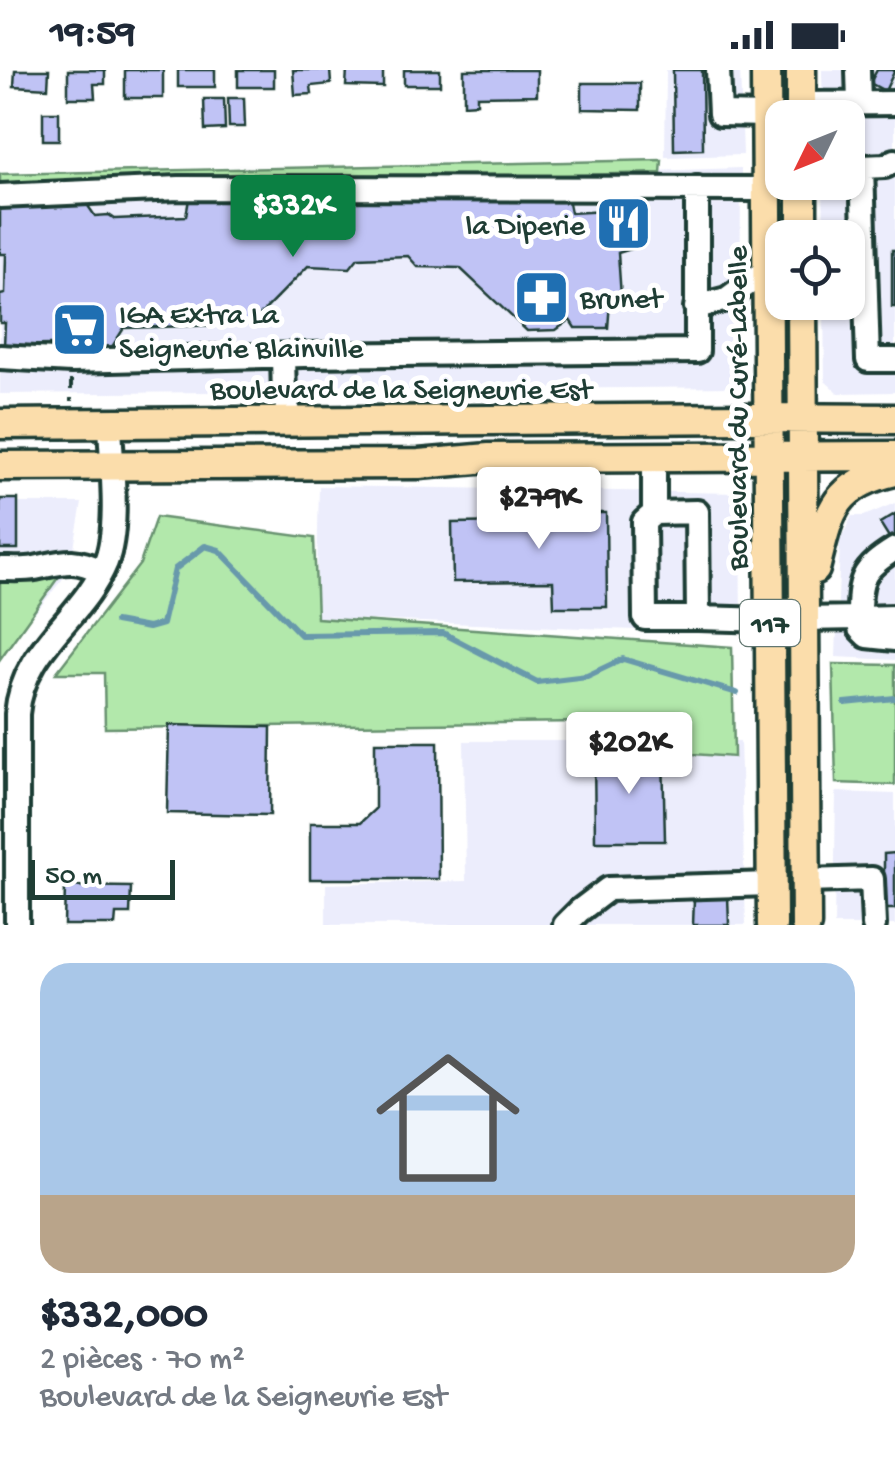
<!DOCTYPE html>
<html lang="fr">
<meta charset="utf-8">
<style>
:root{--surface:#fff;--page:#f6f6f7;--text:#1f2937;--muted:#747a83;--line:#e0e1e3;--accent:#0b8043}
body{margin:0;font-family:"Gochi Hand",sans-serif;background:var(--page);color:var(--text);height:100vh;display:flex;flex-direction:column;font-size:38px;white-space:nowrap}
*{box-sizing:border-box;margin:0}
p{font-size:32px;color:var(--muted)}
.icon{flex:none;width:55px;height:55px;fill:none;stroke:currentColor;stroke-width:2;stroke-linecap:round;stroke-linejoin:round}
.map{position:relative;height:855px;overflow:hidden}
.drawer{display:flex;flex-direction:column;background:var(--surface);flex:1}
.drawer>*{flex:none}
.needle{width:65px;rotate:227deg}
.buttons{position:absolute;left:765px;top:30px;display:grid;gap:20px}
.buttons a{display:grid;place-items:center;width:100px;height:100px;border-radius:20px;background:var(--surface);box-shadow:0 2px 8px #0004;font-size:50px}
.scale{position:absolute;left:30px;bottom:25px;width:145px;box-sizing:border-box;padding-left:10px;border:5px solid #1f3d34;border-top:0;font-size:28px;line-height:35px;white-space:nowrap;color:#1f3d34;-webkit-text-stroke:8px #fff;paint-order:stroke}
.price{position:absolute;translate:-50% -85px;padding:0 22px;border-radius:10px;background:#fff;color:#222;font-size:32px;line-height:65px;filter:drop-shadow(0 2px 5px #0008)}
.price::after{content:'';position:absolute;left:50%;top:60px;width:30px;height:22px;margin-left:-15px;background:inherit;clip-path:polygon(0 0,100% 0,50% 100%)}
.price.active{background:var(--accent);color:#fff}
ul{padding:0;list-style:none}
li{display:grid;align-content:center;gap:20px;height:530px;padding:0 40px}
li+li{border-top:2px solid var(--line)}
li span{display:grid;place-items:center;height:310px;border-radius:30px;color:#555}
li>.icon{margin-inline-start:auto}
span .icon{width:180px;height:180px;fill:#fffc;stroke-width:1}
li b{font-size:42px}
.status{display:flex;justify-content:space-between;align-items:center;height:70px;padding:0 50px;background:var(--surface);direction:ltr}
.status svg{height:28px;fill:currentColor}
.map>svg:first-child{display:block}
.built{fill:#ecedfc}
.green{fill:#b2e8ab;stroke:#689270;stroke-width:2.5}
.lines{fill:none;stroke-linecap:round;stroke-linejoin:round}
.stream{stroke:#6899ab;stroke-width:6}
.building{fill:#c0c3f5;stroke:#1f3d34;stroke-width:2.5}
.minor-casing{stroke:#1f3d34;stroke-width:30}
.major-casing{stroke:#1f3d34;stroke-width:35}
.path{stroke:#1f3d34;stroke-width:4;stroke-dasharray:10 8;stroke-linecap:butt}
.minor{stroke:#fff;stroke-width:22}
.major{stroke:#fbddab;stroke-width:28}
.labels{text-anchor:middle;stroke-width:10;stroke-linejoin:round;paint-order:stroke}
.shield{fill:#fff;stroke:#627771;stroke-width:2.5}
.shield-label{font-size:28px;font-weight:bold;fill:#1f3d34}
.poi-label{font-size:30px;fill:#1f3d34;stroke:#fff;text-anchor:start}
.street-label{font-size:30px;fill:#1f3d34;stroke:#fff}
</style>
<div class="status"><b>19:59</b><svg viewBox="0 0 49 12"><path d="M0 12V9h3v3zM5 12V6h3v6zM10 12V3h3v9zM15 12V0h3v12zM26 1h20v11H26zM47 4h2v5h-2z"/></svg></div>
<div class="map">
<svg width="895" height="855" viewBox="0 0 895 855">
<rect width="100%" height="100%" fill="#fff"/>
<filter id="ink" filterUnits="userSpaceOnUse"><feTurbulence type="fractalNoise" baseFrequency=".01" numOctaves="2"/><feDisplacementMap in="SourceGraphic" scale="20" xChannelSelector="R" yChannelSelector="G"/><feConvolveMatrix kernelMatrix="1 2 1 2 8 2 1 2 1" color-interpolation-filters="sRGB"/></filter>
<g filter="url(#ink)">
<path class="built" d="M666,0H740L743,85L665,87Z
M822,0H895V322L838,323L825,311L824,233L848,232V168L824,167L823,113L848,112V48L823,47Z
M741,98L740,304L737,317L0,324V122Z
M319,416L740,423L741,564L316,548Z
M0,433H82L70,500L35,543L0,542Z
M895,433V590L836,587L840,471L852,446H864Z
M464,671H740L746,855H326V814L466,811Z
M836,722L895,724V855H834Z"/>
<path class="green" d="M662,90L661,103L0,118V104Z
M156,447L314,468L317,548L732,577L734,687L693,684L584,652L105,658L104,603H56L140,494Z
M67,495L0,589V496Z
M833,594L895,595V715L836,713Z"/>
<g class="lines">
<path class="stream" d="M115,552L148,558L162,554L175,499L205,476L219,480L301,565L443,563L537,612L587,606L623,589L737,623
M845,633L895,628"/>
</g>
<path class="building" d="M15,0H49L48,18L14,16Z
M68,0H105V14H94L95,28H68Z
M125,0H163V28H125Z
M178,0H215V17H178Z
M238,0H274V17H238Z
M293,0H330L331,14L311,16L312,24L295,25Z
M347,0H383V17L346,16Z
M404,0H440V15H404Z
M464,0H537V25L477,26V33L464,34Z
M673,0H702L703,79L674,80Z
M877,0H895L885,21L870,13Z
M582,13H640V40L582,39Z
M228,28H244L245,57H229Z
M204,29H224L225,59L205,60Z
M43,42H59V70H43Z
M568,128L571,143L605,141V137L617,136V140L630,139L634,178L618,183L621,227L610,232L608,258H575L570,250L556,260L527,261L460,198L418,197L408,186L358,188L350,198L308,196L257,248L258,254L124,258L112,277L52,279L50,275L4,276L5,253H0V225L5,224L6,184H0V133H86L95,146L109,145L115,149L186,146L189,129Z
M892,180H895V237H892Z
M0,429H18V479H0Z
M516,434H586L595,443H606L607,537H554L553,511L453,512L452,453L516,452Z
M895,444V477L880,453Z
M169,655L271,657L270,745L167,743Z
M375,672H438L439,809H310V753H360L375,739Z
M663,682L665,771H595L594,683Z
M895,783V839H884V784Z
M65,816L131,817L130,844H116L115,855H64Z
M728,826L729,855H693L694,829Z"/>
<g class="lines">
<defs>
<path id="minor" d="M718,0L720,44L767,45
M858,0L859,34
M801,34L895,33
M848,97H862L868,290H895
M862,97L885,96L895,91
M0,126L179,118L767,119
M696,237L727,229L768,199
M283,286L284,328L293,352
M0,287L71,291L304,285L697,281V118
M654,386V443L697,442L698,548L770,550
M654,443L644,452L645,548H698
M0,499C11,499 24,500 35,498C64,492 73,487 101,501
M895,547L859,548L860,559L867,566L895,569
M803,549L859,548C859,509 861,500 895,479
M806,811L872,809L874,855
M17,855V644C23,576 82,550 106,492C120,456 111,393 110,353
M565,855L579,841L608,819L771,814"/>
<path id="major" d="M766,0L772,855
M801,0V48
M802,112V168
M802,232L806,855
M0,354L748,348L895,349
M0,396L419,394L489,388L895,386
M815,499C829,443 832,415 895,401"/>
</defs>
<use href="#minor" class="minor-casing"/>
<use href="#major" class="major-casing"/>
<path class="path" d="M71,310V331"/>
<use href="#minor" class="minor"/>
<use href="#major" class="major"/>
</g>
</g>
<defs>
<symbol id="restaurant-square" viewBox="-11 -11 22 22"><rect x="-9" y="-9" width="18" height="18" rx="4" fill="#1f6fb2" stroke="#fff"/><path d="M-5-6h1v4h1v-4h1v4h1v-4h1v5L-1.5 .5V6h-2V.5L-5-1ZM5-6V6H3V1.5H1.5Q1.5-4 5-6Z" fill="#fff"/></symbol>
<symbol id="pharmacy-square" viewBox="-11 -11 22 22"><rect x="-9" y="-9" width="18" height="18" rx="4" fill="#1f6fb2" stroke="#fff"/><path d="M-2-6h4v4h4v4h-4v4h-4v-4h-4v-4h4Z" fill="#fff"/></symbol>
<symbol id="supermarket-square" viewBox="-11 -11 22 22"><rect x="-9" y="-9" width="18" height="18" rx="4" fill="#1f6fb2" stroke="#fff"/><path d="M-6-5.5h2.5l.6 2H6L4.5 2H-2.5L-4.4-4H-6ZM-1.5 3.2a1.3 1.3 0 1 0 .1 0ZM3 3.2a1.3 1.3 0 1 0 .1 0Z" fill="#fff"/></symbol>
</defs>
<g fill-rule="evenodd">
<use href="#restaurant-square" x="592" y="122" width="63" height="63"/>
<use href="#pharmacy-square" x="510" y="196" width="63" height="63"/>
<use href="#supermarket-square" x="48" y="228" width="63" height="63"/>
</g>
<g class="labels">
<rect class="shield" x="740" y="530" width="60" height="46" rx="8"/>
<g class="shield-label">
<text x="770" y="563">117</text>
</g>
<g class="poi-label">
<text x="585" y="164" text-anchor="end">la Diperie</text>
<text x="580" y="237">Brunet</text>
<text x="119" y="253">IGA Extra La<tspan x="119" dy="34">Seigneurie Blainville</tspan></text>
</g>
<g class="street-label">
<text x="401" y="328">Boulevard de la Seigneurie Est</text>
<text transform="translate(736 338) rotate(-90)" y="10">Boulevard du Curé-Labelle</text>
</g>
</g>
</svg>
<div class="buttons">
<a><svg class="needle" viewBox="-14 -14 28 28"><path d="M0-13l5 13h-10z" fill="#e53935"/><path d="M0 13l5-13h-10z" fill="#747a83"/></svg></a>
<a><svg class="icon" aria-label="locate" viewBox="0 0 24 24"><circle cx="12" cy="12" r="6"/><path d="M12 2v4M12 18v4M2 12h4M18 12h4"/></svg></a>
</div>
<div class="scale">50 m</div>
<b class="price active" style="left:293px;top:190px">$332K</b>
<b class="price" style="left:539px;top:482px">$279K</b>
<b class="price" style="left:629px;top:727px">$202K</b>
</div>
<section class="drawer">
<ul>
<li><span style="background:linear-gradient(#a9c7e8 75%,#b9a48a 0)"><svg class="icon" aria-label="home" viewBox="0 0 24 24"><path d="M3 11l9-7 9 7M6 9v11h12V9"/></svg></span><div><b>$332,000</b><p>2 pièces · 70 m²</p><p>Boulevard de la Seigneurie Est</p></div></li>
</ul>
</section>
